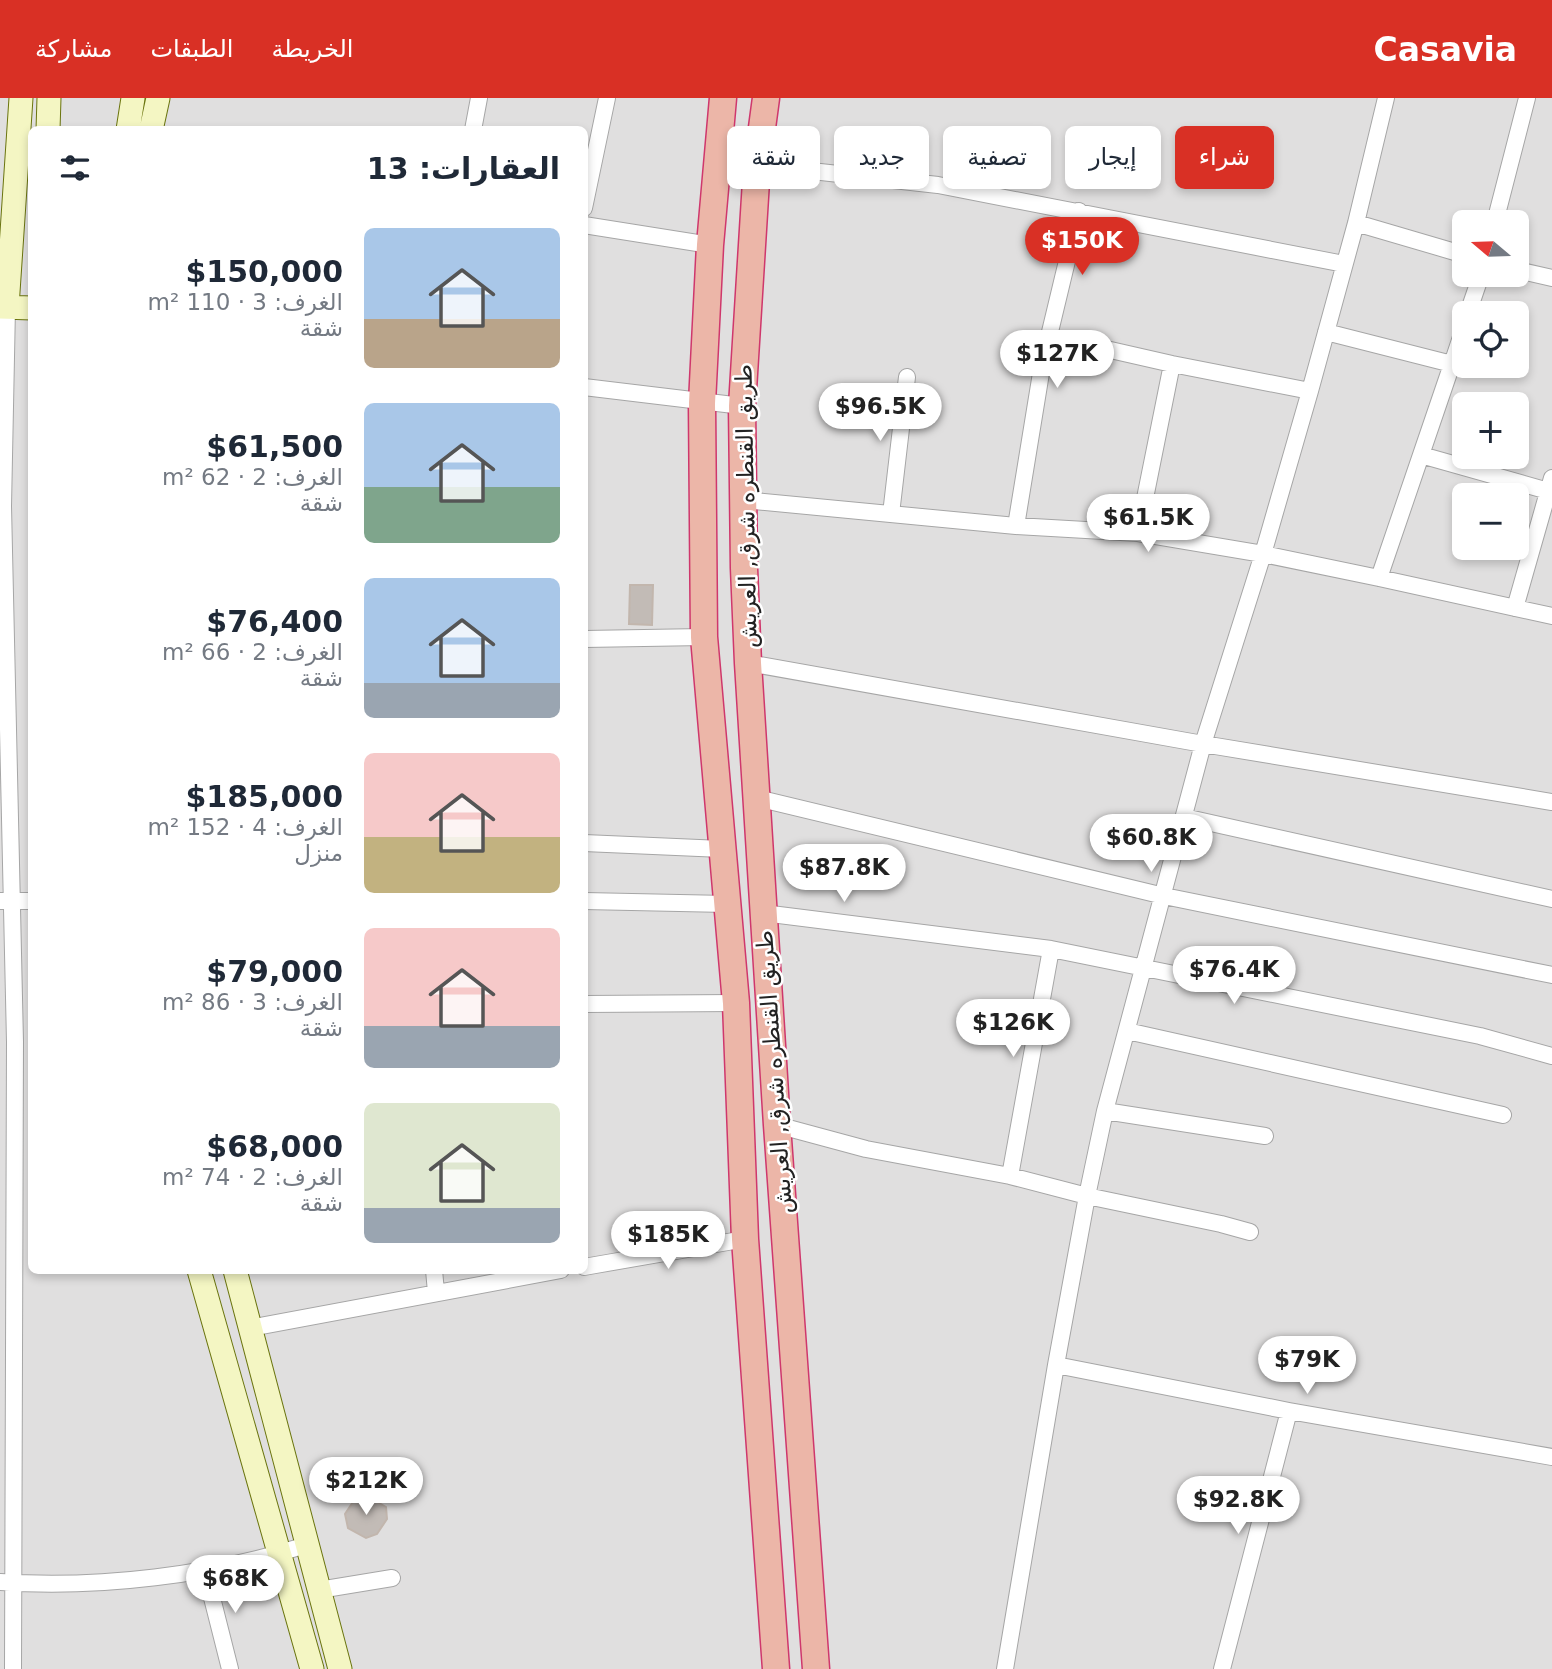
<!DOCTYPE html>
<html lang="ar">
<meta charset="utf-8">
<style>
:root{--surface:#fff;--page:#f2f2f3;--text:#1f2937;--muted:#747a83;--accent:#d93025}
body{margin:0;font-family:"DejaVu Sans","Noto Sans Arabic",sans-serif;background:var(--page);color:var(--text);direction:rtl;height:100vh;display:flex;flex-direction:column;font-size:26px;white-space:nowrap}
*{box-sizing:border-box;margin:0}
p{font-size:23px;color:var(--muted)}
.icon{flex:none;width:38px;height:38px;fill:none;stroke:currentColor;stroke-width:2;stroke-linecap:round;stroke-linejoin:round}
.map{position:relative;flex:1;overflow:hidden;direction:ltr}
.drawer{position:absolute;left:28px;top:28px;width:560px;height:1148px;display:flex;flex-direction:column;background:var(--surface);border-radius:10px;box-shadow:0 4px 10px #0003;direction:rtl}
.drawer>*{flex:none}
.guide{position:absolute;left:609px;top:28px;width:665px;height:63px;direction:rtl;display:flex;gap:14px}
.needle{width:46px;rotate:289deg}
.controls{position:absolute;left:1452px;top:112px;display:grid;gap:14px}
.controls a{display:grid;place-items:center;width:77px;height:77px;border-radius:10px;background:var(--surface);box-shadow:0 4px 10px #0003;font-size:35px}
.price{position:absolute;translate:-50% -60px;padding:0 16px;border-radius:24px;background:#fff;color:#222;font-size:23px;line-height:46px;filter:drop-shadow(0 2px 4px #0008)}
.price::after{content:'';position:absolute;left:50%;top:42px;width:21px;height:16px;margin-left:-10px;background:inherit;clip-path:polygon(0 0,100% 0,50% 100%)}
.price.on{background:var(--accent);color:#fff}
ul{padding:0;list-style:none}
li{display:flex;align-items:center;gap:21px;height:175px;padding:0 28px}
li span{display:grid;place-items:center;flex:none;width:196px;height:140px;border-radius:10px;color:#555}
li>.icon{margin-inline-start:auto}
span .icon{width:84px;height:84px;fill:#fffc;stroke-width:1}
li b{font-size:30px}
h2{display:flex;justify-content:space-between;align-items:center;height:84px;padding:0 28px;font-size:30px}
.chip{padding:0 24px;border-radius:10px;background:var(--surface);box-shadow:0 4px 10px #0003;font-size:24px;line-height:63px}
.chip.on{background:var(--accent);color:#fff}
header{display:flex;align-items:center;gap:42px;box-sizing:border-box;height:98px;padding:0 35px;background:var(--accent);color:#fff}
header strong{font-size:33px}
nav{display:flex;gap:38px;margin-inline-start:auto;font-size:24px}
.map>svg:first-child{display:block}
.residential{fill:#e0dfdf;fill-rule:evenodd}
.building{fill:#c2bbb6;stroke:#c2b6ad;stroke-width:2}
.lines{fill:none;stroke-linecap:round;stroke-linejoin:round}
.minor-casing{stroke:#a6a6a6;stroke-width:18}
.secondary-casing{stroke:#6a740e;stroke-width:25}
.trunk-casing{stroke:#cf376c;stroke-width:29}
.minor{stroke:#fff;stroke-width:16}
.secondary{stroke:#f4f6c3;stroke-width:23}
.trunk{stroke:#ecb6a8;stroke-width:26}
.labels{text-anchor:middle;stroke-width:5;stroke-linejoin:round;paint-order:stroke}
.street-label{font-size:23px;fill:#222;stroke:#fff}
</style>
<header>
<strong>Casavia</strong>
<nav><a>الخريطة</a><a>الطبقات</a><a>مشاركة</a></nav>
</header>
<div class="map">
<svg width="1552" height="1571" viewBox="0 0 1552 1571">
<rect width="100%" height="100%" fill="#f1efea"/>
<path class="residential" d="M0,0H1552V1571H0ZM32,32H584V1172H32ZM1465,124H1517V177H1465ZM1465,215H1517V268H1465ZM1465,306H1517V359H1465ZM1465,397H1517V450H1465Z"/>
<path class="building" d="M630,487H653L652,527L629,526Z
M369,1399L386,1409L387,1421L377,1436L366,1440L348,1430L345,1416L355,1401Z"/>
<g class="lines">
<defs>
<path id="minor" d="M473,32L479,0
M757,67L938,87L1344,166
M584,110L607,0
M1495,124L1527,0
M1356,125L1465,157
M584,127L710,147
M1517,172L1552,180
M7,209L3,408L15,944L13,1571
M1468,215L1481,177
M1326,234L1452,266L1379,480
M1049,238L1079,113
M1452,266L1465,227
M584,289L742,308
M1421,357L1552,394
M744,402L1016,428L1138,435L1263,456L1379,480L1552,518
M891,416L907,279
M1016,428L1041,275L1049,238L1172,266L1310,293
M1138,435L1172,266
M1515,510L1552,380
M584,541L704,539
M748,565L1203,646L1552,704
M757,700L1164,798L1552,877
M1184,719L1552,801
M584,745L722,751
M0,803H32
M584,803L727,806
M763,815L1051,851L1480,938L1552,958
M584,906L736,905
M1127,933L1503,1017
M1105,1013L1265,1038
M777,1027L866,1051L1010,1078L1087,1098L1221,1126L1250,1134
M1010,1078L1051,851
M584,1169L745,1141
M434,1172L436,1194
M250,1230L561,1172
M1056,1267L1289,1313L1552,1359
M205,1472L230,1571
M0,1484C97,1491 214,1477 306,1447
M319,1492L392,1480
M1005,1571L1056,1267L1087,1098L1105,1013L1203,646L1263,456L1310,293L1356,125L1386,0
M1222,1571L1289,1313"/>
<path id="secondary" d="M48,32L49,0
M128,32L133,0
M151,32L158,0
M0,209L32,210
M7,209L21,0
M199,1172L312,1571
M235,1172L340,1571"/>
<path id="trunk" d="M723,0L710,147L702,305L704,539L736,905L745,1141L776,1571
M766,0L757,67L742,308L744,470L748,565L777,1027L816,1571"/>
</defs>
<use href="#minor" class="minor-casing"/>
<use href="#secondary" class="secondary-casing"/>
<use href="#trunk" class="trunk-casing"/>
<use href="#minor" class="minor"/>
<use href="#secondary" class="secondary"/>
<use href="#trunk" class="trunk"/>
</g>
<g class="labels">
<g class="street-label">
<text transform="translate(746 408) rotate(-91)" y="8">طريق القنطره شرق, العريش</text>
<text transform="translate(774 974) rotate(-94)" y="8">طريق القنطره شرق, العريش</text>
</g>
</g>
</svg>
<div class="controls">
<a><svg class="needle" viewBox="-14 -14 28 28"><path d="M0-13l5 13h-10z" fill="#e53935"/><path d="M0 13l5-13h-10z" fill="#747a83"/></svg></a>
<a><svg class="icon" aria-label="locate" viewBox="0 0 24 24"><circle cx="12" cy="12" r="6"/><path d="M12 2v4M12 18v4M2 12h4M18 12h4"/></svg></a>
<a>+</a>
<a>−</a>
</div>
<b class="price on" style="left:1082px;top:179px">$150K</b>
<b class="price" style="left:1057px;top:292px">$127K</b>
<b class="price" style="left:880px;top:345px">$96.5K</b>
<b class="price" style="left:1148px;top:456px">$61.5K</b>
<b class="price" style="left:1151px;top:776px">$60.8K</b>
<b class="price" style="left:844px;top:806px">$87.8K</b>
<b class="price" style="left:1234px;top:908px">$76.4K</b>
<b class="price" style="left:1013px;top:961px">$126K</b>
<b class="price" style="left:668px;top:1173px">$185K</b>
<b class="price" style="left:1307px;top:1298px">$79K</b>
<b class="price" style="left:366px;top:1419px">$212K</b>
<b class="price" style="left:1238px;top:1438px">$92.8K</b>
<b class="price" style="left:235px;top:1517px">$68K</b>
<div class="guide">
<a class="chip on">شراء</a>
<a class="chip">إيجار</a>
<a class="chip">تصفية</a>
<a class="chip">جديد</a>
<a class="chip">شقة</a>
</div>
<section class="drawer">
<h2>العقارات: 13<svg class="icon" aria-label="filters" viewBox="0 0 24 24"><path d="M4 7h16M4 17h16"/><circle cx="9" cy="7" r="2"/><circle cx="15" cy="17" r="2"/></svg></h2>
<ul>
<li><span style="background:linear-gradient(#a9c7e8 65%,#b9a48a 0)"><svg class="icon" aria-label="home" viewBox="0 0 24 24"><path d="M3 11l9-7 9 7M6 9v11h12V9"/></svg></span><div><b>$150,000</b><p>الغرف: 3 · 110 m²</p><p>شقة</p></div></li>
<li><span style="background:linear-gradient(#a9c7e8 60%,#7fa58c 0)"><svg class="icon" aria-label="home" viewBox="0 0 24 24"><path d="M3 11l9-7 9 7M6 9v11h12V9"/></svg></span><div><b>$61,500</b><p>الغرف: 2 · 62 m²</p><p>شقة</p></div></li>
<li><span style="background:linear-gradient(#a9c7e8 75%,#9aa5b1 0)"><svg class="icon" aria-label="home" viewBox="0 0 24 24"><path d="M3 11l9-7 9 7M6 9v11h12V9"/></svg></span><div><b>$76,400</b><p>الغرف: 2 · 66 m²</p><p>شقة</p></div></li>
<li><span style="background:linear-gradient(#f6c9c9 60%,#c2b280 0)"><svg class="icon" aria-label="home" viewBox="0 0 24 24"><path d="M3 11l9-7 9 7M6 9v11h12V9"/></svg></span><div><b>$185,000</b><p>الغرف: 4 · 152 m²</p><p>منزل</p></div></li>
<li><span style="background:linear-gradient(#f6c9c9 70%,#9aa5b1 0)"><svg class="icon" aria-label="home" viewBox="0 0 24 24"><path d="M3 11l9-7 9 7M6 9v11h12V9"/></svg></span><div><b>$79,000</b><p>الغرف: 3 · 86 m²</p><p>شقة</p></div></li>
<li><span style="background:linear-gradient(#dfe7d0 75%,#9aa5b1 0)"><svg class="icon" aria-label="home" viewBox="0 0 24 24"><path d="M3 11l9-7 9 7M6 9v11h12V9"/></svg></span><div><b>$68,000</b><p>الغرف: 2 · 74 m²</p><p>شقة</p></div></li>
</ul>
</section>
</div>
